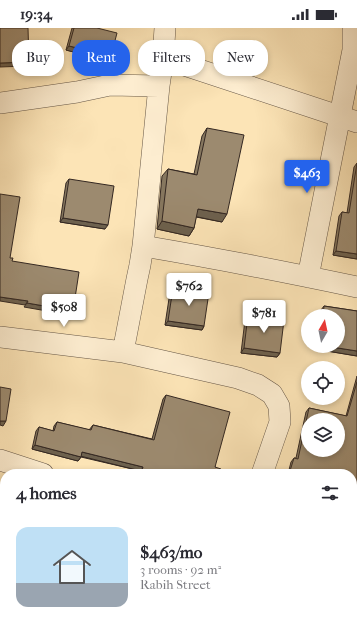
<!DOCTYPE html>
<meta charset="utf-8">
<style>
:root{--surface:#fff;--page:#f2f2f3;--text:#2b2b33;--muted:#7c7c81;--line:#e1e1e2;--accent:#2563eb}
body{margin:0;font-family:"IM FELL French Canon",serif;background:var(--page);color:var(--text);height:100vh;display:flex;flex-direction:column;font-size:15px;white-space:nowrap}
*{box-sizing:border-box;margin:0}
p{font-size:13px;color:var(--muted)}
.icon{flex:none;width:22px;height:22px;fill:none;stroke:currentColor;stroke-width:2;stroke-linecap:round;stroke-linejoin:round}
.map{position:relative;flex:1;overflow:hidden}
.drawer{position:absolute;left:0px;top:441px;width:357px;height:156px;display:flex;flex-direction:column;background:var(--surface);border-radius:16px 16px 0 0;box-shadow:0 2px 6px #0003}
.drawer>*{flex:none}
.banner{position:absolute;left:12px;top:12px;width:333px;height:36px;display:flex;gap:8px}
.needle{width:26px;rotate:9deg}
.tools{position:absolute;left:301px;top:281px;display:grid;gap:8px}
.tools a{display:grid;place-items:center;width:44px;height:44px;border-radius:50%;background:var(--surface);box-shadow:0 2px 6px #0003;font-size:20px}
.price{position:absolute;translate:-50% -34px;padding:0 9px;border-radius:4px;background:#fff;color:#222;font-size:13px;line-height:26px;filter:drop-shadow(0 1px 2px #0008)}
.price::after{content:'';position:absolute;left:50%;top:24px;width:12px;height:9px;margin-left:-6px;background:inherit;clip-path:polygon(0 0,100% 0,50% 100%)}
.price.on{background:var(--accent);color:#fff}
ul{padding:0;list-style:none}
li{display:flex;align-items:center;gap:12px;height:100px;padding:0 16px}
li+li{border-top:1px solid var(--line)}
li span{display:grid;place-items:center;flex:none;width:112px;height:80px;border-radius:12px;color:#555}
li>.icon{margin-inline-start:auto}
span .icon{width:48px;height:48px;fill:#fffc;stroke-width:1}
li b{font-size:17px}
h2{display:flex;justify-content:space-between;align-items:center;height:48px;padding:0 16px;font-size:17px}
.chip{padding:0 14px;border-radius:16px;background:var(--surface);box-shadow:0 2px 6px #0003;font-size:14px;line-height:36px}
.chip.on{background:var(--accent);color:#fff}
.status{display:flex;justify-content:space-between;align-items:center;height:28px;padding:0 20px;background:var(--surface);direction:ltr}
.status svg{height:11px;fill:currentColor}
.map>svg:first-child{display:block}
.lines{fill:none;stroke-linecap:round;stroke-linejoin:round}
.minor-casing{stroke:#665747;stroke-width:22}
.minor{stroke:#fdedd0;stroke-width:21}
.wall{fill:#86775f;stroke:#342822}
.shaded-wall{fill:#6d614e;stroke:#342822}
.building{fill:#9c8a6f;stroke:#342822;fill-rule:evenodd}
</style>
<div class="status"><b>19:34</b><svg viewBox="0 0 49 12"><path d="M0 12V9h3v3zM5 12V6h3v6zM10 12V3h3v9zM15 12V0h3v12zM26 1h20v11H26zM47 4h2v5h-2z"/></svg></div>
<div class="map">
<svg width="357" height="597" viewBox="0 0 357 597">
<rect width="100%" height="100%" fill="#fce4b6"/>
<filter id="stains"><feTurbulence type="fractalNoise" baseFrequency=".005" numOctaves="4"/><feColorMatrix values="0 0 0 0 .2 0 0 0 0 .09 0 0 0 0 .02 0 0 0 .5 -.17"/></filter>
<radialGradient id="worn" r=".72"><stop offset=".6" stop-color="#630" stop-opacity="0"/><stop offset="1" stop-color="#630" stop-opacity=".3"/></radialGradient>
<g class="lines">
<defs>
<path id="minor" d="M163,30L357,94
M0,75L77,64L110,57L159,58L163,30L165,0
M143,218L159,58
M308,249L353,22V0
M0,309L123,324L238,350L258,357L272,366L279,378L280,394L262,446
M123,324L137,251L140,237L143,218C214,230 286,244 357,259
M0,432L43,446
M352,489H357
M211,597L213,592"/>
</defs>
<use href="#minor" class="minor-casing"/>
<use href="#minor" class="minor"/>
</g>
<path class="wall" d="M72,0H97L108,33L66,22Z
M207,100L222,194L196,189L194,200L189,208L157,201L162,148L168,141L194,146L202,108Z
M357,135V231L333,227L339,188L342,184L347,185L354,139Z
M69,151L105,201L60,194L66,155Z
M173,260L204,298L202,302L165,297L170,264Z
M324,278L357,283V328L315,321L316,318H338V288H320L321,282Z
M248,287L280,325L277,329L241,325L245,292Z
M357,348V464H356L353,469L352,468V446H288L291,434L294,430H296L306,384L309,380L346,388Z
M166,367L220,446H140L141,443L81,429L78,433L32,421L36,403L39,399L53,403L54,398L57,394L89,402L93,397L152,411L163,371Z
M225,592H257L273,597H224Z
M276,592H352L357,597H274Z"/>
<path class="shaded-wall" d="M69,18L111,28L108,33L66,22Z
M29,34L26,38L0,39V35Z
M198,181L227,186L222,194L193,188Z
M63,190L108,197L105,201L60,194Z
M162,193L194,200L189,208L157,201Z
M336,223L357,226V231L333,227Z
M0,269L28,273L25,277L0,273Z
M27,275L73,283L70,287L24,279Z
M168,293L204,298L202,302L165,297Z
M317,318H325L357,323V328L315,321Z
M244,320L280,325L277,329L241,325Z
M0,393H6L3,398L0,397Z
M35,417L81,429L78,433L32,421Z
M82,424L143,439L141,443L80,428Z
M352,464H355L353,469L352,468Z
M0,576L5,578V583L0,581Z
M30,592H36L35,594Z
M40,592H56L71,597H55Z"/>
<path class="building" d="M0,0H28L29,34L0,35Z
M74,0H97L117,5L111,28L69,18Z
M207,100L244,107L227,186L198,181L194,200L162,193L168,141L197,147Z
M357,135V226L336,223L342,184L349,185Z
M69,151L114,158L108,197L63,190Z
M0,166L20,169L10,230H13L12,233L79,244L73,283L27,275L28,273L0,269Z
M173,260L209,264L204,298L168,293Z
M324,278L357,283V323L325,318H338V288H323Z
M248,287L284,292L280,325L244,320Z
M357,354V459L355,464H352V446H289L294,430L298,431L309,380L347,388ZM308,392H338V422H308Z
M0,359L11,361L6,393H0Z
M166,367L230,384L215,439L221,441L220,446H141L143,439L82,424L81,429L35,417L39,399L54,403L57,394L91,402L93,397L154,412Z
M0,476L5,478V578L0,576Z
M352,533L357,535V597H276L277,592H352Z
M56,592H75L74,597H71Z
M227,592H257L273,597H225Z"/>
<rect width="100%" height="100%" filter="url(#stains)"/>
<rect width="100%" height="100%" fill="url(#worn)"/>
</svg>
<div class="tools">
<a><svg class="needle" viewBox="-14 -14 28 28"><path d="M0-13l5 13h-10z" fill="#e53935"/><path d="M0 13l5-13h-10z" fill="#7c7c81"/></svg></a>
<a><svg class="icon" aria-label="locate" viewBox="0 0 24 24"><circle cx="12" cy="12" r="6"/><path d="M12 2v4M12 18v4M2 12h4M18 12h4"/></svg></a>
<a><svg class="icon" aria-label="layers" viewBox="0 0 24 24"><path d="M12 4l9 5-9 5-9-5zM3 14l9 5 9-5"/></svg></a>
</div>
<b class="price on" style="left:307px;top:166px">$463</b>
<b class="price" style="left:189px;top:279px">$762</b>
<b class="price" style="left:64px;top:300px">$508</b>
<b class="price" style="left:264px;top:306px">$781</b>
<div class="banner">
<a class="chip">Buy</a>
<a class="chip on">Rent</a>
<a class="chip">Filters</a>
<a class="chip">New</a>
</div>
<section class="drawer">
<h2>4 homes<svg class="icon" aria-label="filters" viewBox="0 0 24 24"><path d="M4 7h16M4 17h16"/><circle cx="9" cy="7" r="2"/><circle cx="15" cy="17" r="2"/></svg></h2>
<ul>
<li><span style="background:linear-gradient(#bfe0f5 70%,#9aa5b1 0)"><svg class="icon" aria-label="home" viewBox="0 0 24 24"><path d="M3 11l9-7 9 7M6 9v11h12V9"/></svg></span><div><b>$463/mo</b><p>3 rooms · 92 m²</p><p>Rabih Street</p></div></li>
</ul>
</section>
</div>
